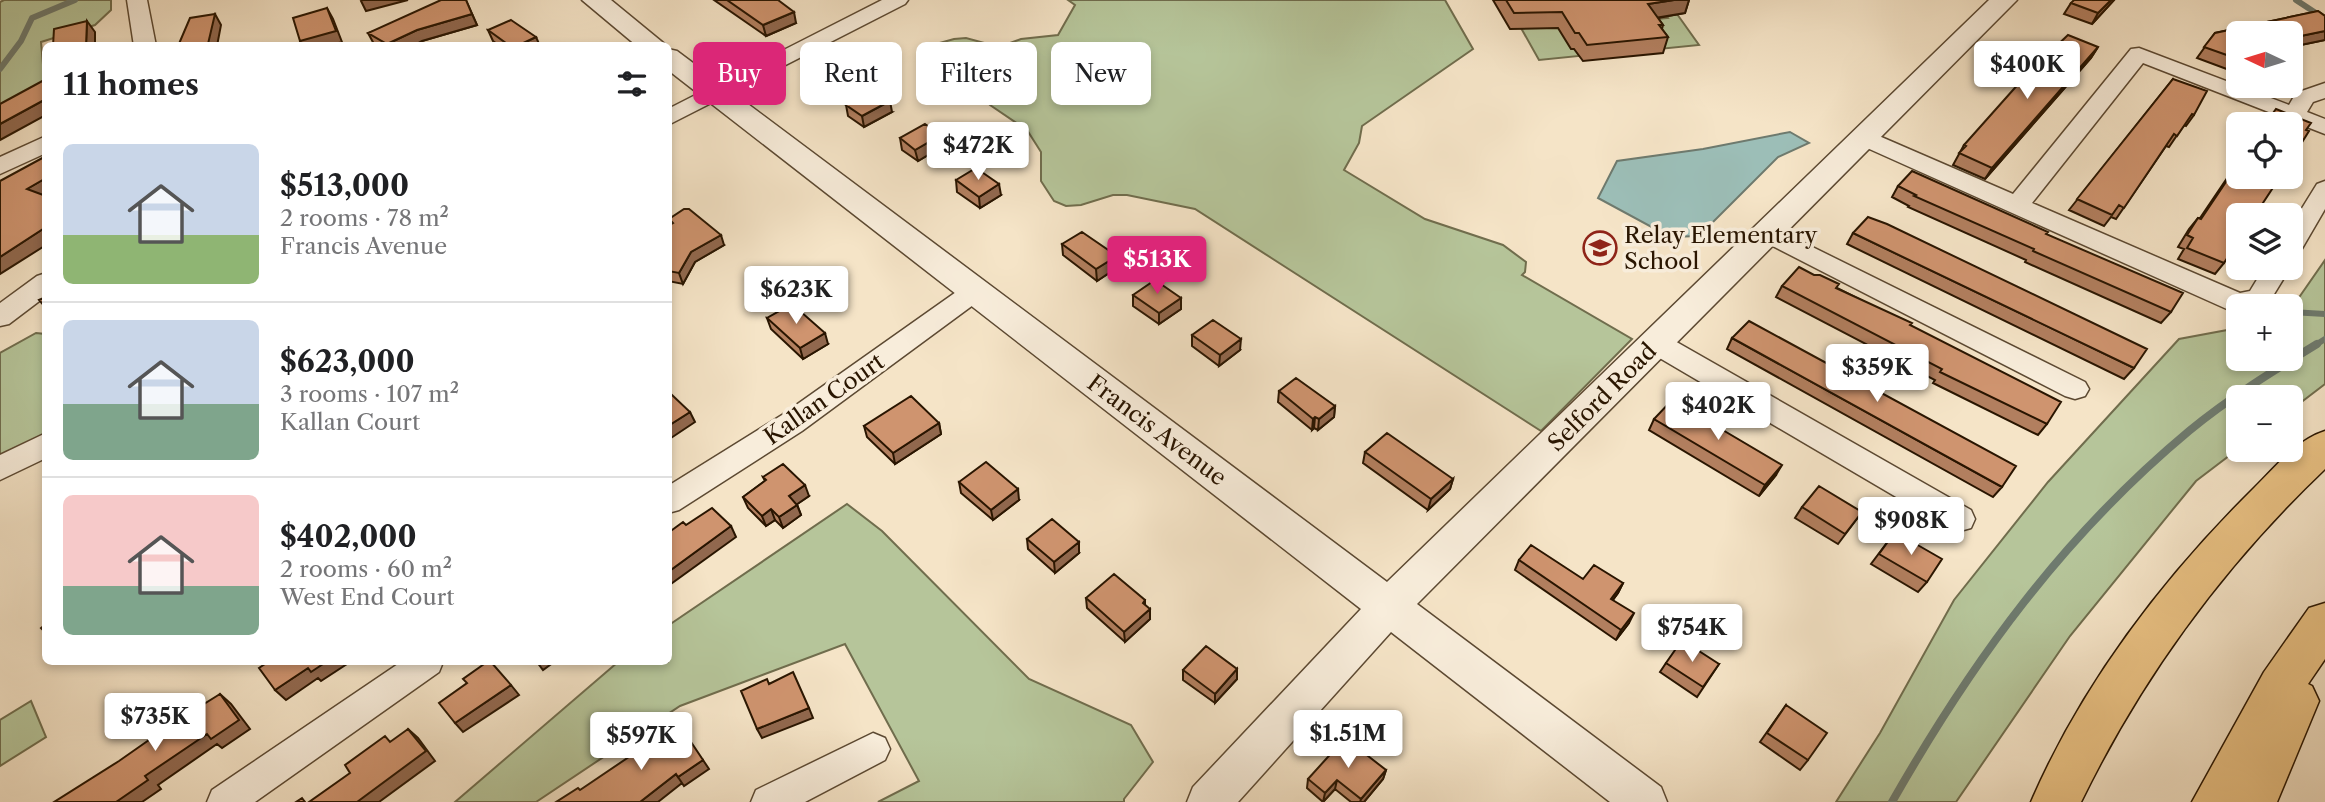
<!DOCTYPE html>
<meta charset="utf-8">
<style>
:root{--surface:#fff;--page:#f6f6f6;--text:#202124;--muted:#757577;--line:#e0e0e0;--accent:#db2777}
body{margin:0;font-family:"Libre Caslon Text",serif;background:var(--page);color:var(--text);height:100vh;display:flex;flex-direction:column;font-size:26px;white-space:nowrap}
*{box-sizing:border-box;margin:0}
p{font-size:23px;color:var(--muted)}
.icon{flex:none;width:38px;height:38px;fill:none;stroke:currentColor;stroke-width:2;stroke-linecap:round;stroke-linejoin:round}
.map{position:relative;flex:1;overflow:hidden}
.details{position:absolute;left:42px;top:42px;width:630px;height:623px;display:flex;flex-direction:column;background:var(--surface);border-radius:10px;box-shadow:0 4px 10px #0003}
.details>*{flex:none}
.top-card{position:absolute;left:693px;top:42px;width:665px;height:63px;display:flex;gap:14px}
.needle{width:46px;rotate:274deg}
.fabs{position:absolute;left:2226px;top:21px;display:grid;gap:14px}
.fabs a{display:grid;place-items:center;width:77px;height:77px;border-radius:10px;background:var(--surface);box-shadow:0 4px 10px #0003;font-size:35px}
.price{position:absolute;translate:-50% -60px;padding:0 16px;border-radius:7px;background:#fff;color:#222;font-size:23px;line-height:46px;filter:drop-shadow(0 2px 4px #0008)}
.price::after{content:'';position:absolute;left:50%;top:42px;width:21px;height:16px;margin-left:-10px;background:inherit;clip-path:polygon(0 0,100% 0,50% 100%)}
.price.selected{background:var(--accent);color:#fff}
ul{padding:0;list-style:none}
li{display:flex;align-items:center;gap:21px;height:175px;padding:0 21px}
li+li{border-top:2px solid var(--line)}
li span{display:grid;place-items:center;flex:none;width:196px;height:140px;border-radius:10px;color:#555}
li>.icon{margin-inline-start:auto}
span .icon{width:84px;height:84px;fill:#fffc;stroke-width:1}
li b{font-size:30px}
h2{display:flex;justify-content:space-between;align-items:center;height:84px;padding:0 21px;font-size:30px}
.tag{padding:0 24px;border-radius:10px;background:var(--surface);box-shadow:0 4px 10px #0003;font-size:24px;line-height:63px}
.tag.selected{background:var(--accent);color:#fff}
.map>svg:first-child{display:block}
.green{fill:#b6c59a;stroke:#706d4d;stroke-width:2}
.water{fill:#9cbeb7;stroke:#6e7a6e;stroke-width:2}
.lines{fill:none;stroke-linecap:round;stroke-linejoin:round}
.stream-far1{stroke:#6e7a6e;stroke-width:6}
.stream{stroke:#6e7a6e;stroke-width:8}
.minor-casing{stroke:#5c4932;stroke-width:3}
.tertiary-casing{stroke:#5c4932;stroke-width:3}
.motorway-casing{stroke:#291500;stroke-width:3}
.minor{fill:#f8eddb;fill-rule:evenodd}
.tertiary{fill:#f8eddb;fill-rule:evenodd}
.motorway{fill:#eac284;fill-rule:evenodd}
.wall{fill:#b27f5f;stroke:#291500;stroke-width:2}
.shaded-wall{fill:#91684e;stroke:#291500;stroke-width:2}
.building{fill:#cf946f;stroke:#291500;stroke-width:2}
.labels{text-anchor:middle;stroke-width:7;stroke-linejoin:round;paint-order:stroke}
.poi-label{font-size:23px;fill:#291500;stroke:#f8eddb;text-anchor:start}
.street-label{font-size:23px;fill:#291500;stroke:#f8eddb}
</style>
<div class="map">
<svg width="2325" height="802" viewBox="0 0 2325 802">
<rect width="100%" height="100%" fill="#f5e4c7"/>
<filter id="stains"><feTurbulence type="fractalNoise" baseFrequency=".00286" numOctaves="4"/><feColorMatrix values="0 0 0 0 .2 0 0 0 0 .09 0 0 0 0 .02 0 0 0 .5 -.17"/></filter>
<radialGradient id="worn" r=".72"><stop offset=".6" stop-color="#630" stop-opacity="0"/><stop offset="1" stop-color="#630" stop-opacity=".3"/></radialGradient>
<path class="green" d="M4,0H111V10L95,25L41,42L45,87L0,110V2Z
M1068,0H1445L1473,49L1362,126L1359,143L1344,170L1425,219L1503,245L1526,262L1525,272L1522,275L1632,339L1541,431L1195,209L1127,195H1113L1081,205L1066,206L1054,201L1041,181V152L1027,130L990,105L968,84L956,63L922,53L929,46L954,39L966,38L999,47L1021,39L1058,35L1075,5Z
M1677,14L1699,45L1659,49L1646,20L1668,18L1666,15Z
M1568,24L1579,56L1539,60L1521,28H1555Z
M2325,260V384L2291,410V397H2238V449L2196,481L2070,636L1956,802H1836L1880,733L1954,600L2048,482L2179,339L2238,328V359H2291V309Z
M36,333L45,334V437L0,460V353Z
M847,504L882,531L1029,679L1131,725L1153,762L1124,799V802H878L919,781L845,644L680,706L536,802H455L618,662H668L669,625Z
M31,701L46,737L0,766V720Z"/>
<path class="water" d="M1790,132L1809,143L1778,157L1699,236L1670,237L1598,198L1617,161L1703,149Z"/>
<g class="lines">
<path class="stream-far1" d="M2296,0L2325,19
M0,69L21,41L32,18L75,0
M2291,312L2325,314
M2314,346L2325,339"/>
<path class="stream" d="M1892,802C1973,660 2063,536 2189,431C2229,398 2273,371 2317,344"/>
<defs>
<path id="minor" d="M127,0H147L156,46H134Z
M882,0H908L905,4L668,125V109Z
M2139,48L2289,105L2296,93L2325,83V98L2313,102L2307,112L2325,119V134L2143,63L2032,203L2240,293L2250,291L2264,268H2290L2268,304L2238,306V312L2229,310L1856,143L1853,138L1856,133H1872L2013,194L2131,49Z
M46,136V153L0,174V157Z
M2325,181V209L2300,252L2291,254V226L2317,184Z
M1768,225L2085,382L2089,389L2085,396L2075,399L2065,396L1759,239L1756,233L1759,227Z
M46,273V296L9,324L0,326V303L37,276Z
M975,282L984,285L988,291L984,297L802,431L679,510L668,513V486L782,415L966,285Z
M1656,333L1666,336L1971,510L1975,519L1971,528L1960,531L1949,528L1646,350L1643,343L1646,336Z
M46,433V458L0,480V455Z
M401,662H443L439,672L255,802H207L212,790Z
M873,733L885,738L890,749L885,760L805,802H751L756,790Z"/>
<path id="tertiary" d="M582,0H611L667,46H637Z
M1989,0H2017L1417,604L1661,787L1667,802H1610L1391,632L1238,802H1187L1193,787L1361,609L668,70V49L677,51L1387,582Z"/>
<path id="motorway" d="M2325,431V469C2224,565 2142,677 2081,802H2031C2082,684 2164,577 2255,487C2276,466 2297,440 2325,431Z
M2325,603V659L2308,684L2312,686L2319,701L2277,802H2192L2264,672L2309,608Z"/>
</defs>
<use href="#minor" class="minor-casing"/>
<use href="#tertiary" class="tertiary-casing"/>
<use href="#motorway" class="motorway-casing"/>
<use href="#minor" class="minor"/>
<use href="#tertiary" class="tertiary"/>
<use href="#motorway" class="motorway"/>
</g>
<path class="wall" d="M466,0L477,25L422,41L413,46H377L374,44L368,33Z
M714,0H778L796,23L766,36Z
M1493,0H1689L1685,13L1658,18L1663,25L1662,29L1668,37L1663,53L1583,61L1574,49H1571L1558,28L1510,29Z
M2114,0L2092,24L2064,14L2071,3Z
M2318,11L2325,16V40L2291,47V33H2238V63L2232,71L2197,58L2215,33Z
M488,30L540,46H500L493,41Z
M2098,47L2091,58L1985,179L1953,165L1964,145Z
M816,61L862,65L865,76L842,88L818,72Z
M2173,79L2194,115L2186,126L2184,125L2169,147L2166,146L2116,219L2111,217L2104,226L2069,210Z
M846,105L892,112L864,127L848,116Z
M941,135L943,146L918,161L902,150L900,138Z
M2238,162V177L2224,263L2215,274L2178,259L2184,249L2178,247L2189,229L2198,218H2200Z
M956,180L1001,195L980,208L957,192Z
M1898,186L2046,234L2171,312L2161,323L2025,262L2026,260L1908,207L1909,206L1892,197Z
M669,219L724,245L695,262L683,284L668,281V226L671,225Z
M1853,233L2134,368L2124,379L1847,244Z
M1062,244L1117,256L1118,267L1097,281L1063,255Z
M1814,275L1837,288L1910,325L2047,424L2038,435L1933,383L1935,380L1776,297L1782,286Z
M1133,295L1181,298V309L1159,324L1133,306Z
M767,318L828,344L803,359L771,329Z
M1192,335L1240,350L1219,366L1192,346Z
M1732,338L2002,487L1993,497L1727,349Z
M1279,391L1335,406L1334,417L1318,430L1314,428L1312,430L1278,402Z
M1654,419L1776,475L1759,496L1649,430Z
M939,423L941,434L895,464L867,437L864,426Z
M1365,452L1453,479L1450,489L1428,510L1363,463Z
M763,477L809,496L797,504L801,515L783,528L775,520L766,526L748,508L743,497L765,481Z
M959,482L1019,500L993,520L961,493Z
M1802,507L1862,512L1838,544L1795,518Z
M1895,532L1927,582L1918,592L1871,564Z
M1027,539L1079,553L1055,573L1028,549Z
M1519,560L1583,579L1623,583L1618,593L1613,600L1629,623L1616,640L1515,570Z
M1086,598L1145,600V605L1150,619L1125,642L1087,608Z
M1666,663L1719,664L1697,697L1660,672Z
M1237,669V679L1215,703L1183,680V670Z
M1786,705L1808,760L1800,770L1760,742Z
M1386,770L1383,779L1364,802H1351L1335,789L1323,802L1307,788L1308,779Z"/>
<path class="shaded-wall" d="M363,0H408L366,11L361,1Z
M1674,0H1689L1685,13L1643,20L1648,4Z
M2111,0H2114L2092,24L2098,13Z
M327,8L333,19L342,42L329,46H303L300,41Z
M794,12L796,23L766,36L763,25Z
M215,14L221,25L217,46H199Z
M472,14L477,25L422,41L413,46H388L387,44L417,30Z
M87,21L95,32V46H86Z
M2325,31V40L2291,47V38Z
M536,37L540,46H517Z
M2098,47L2091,58L1985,179L1992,168Z
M862,65L865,76L842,88L839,77Z
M46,99V115L0,140V124Z
M890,101L892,112L864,127L862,116Z
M941,135L943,146L918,161L915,150Z
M46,178V195L36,200L27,189Z
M999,184L1001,195L980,208L979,197Z
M46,227V245L0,274V257Z
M721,235L724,245L695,262L683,284L679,273L691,252Z
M1117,256L1118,267L1097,281L1096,269Z
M1181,298V309L1159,324V313Z
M825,333L828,344L803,359L800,348Z
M1241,339L1240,350L1219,366L1220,355Z
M1335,406L1334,417L1318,430L1319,419Z
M690,412L695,422L668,440V426Z
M1315,417L1314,428L1312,430L1313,419Z
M939,423L941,434L895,464L893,453Z
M1782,465L1776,475L1759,496L1765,485Z
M1453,479L1450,489L1428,510L1431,499Z
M805,485L809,496L793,507L789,496Z
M1018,489L1019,500L993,520L991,510Z
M797,505L801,515L783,528L779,517Z
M771,509L775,520L766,526L762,516Z
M731,526L736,537L668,586V572Z
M1079,542V553L1055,573L1054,562Z
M1623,583L1618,593L1606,609L1611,599Z
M1150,609V619L1125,642L1124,632Z
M1634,613L1629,623L1616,640L1621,630Z
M326,662H350L321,681L318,678L286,700L275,690L308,668Z
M537,662H554L543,670Z
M1237,669V679L1215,703V694Z
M511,685L519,695L463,732L455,723Z
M220,694L231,704L250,729L222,748L217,744L158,785L161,789L142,802H116L145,776Z
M809,708L813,718L762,738L757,729Z
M408,729L418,738L435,761L379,802H357Z
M703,760L709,769L684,786L678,777Z
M1386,770L1383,779L1364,802H1360L1361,799Z
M676,774L682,783L658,802H640Z
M1337,780L1335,789L1323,802L1325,793Z"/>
<path class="building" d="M441,0H466L472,14L417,30L387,44L368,33Z
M727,0H778L794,12L763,25Z
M1506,0H1674L1648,4L1663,25H1659L1668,37L1587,45L1579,33H1575L1562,12L1514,13Z
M2074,0H2111L2098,13L2071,3Z
M327,8L336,31L300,41L293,18Z
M2318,11L2325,16V31L2291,38V33H2238V59L2204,47L2215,33Z
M215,14L208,44L199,46H178L190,18Z
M511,20L536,37L517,46H510L488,30Z
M87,21L86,46H53L54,29Z
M2068,35L2098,47L1992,168L1959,153L1966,146L1964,145L2029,72Z
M839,49L862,65L839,77L816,61Z
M46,79V99L0,124V104Z
M2173,79L2207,91L2194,115L2192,114L2177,136L2174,134L2124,208L2119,205L2112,215L2077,199Z
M874,90L890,101L862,116L846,105Z
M2276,109L2311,123L2306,130L2309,131L2291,160V124H2265Z
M925,124L941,135L915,150L900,138Z
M46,156V178L27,189L46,196V227L0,257V181Z
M2238,164V177H2280L2255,215H2238V241L2224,263L2187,248L2193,238L2187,235L2198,218L2201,219Z
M976,168L999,184L979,197L956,180Z
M1912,171L2048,232L2046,234L2183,293L2171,312L2033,251L2034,249L1914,196L1916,195L1898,186Z
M684,209H689L721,235L691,252L679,273L668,271V226L673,223L669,219Z
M1868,217L1887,224L2147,349L2134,368L1853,233Z
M1082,232L1117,256L1096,269L1062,244Z
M1799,267L1814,275H1820L1839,284L1836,288L1912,323L1910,325L2061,402L2047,424L1940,372L1942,369L1782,286Z
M1155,280L1181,298L1159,313L1133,295Z
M46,297V308L39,300Z
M792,304L825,333L800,348L767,318Z
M1213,320L1241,339L1220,355L1192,335Z
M1749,321L2016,466L2002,487L1732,338Z
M1296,378L1335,406L1319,419L1315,417L1313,419L1279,391Z
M672,395L690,412L668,426V397Z
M911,396L939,423L893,453L864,426Z
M1672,400L1782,465L1765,485L1654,419Z
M1387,433L1453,479L1431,499L1365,452Z
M986,462L1018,489L991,510L959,482Z
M783,464L805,485L789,496L797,505L779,517L771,509L762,516L743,497L766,480L763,477Z
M1819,486L1862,512L1845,534L1802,507Z
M712,508L731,526L668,572V533L683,522L686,525Z
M1052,519L1079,542L1054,562L1027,539Z
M1895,532L1942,559L1927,582L1879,554Z
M1531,545L1583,579L1594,565L1623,583L1611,599L1634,613L1621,630L1519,560Z
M1114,574L1145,600L1143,603L1150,609L1124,632L1086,598Z
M46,624V633L41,628Z
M1682,640L1719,664L1703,687L1666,663Z
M1206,646L1237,669L1215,694L1183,670Z
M268,662H326L311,672L308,668L275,690L259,668Z
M487,662H491L511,685L455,723L439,703L467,683L463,679Z
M793,672L809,708L757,729L741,691L767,679L769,684Z
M220,694L239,720L211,739L207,734L145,776L148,780L116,802H54L119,761L176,721L171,714L186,704L191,712Z
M1786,705L1827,733L1808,760L1767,733Z
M681,727L703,760L678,777L676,774L640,802H556L578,788L580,790L654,740L657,743Z
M408,729L426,751L357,802H309L350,773L345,765L385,736L390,742Z
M1345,738L1386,770L1361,799L1337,780L1325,793L1308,779Z
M302,798L305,802H296Z"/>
<defs>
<symbol id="school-ring" viewBox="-11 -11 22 22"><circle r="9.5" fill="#f8eddb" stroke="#8f2418" stroke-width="1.5"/><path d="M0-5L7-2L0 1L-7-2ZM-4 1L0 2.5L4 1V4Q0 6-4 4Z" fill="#8f2418"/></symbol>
</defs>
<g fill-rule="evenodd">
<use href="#school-ring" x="1581" y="229" width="38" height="38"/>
</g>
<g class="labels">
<g class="poi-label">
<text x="1624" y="243">Relay Elementary<tspan x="1624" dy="26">School</tspan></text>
</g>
<g class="street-label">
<text transform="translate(1602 397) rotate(-45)" y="8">Selford Road</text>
<text transform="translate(824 399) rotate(-35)" y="8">Kallan Court</text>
<text transform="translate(1157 430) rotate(37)" y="8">Francis Avenue</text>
</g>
</g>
<rect width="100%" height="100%" filter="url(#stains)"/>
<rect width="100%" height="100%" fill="url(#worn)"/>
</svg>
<div class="fabs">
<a><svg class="needle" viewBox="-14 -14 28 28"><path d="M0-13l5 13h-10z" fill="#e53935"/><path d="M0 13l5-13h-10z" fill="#757577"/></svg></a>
<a><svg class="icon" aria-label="locate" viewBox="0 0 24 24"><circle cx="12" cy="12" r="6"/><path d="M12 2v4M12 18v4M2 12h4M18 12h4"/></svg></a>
<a><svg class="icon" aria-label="layers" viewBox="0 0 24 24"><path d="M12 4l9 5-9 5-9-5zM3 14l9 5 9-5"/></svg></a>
<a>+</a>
<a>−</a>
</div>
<b class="price" style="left:2027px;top:101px">$400K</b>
<b class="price" style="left:978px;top:182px">$472K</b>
<b class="price selected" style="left:1157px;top:296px">$513K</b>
<b class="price" style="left:796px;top:326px">$623K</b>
<b class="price" style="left:1877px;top:404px">$359K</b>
<b class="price" style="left:1718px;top:442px">$402K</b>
<b class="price" style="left:1911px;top:557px">$908K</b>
<b class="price" style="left:1692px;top:664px">$754K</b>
<b class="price" style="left:155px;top:753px">$735K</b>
<b class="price" style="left:1348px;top:770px">$1.51M</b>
<b class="price" style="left:641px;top:772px">$597K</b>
<div class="top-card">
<a class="tag selected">Buy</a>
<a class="tag">Rent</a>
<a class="tag">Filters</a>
<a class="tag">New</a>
</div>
<section class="details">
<h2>11 homes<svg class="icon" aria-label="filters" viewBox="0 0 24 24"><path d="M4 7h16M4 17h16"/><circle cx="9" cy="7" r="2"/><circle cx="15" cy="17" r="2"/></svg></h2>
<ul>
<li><span style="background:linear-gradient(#c9d6e8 65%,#8fb573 0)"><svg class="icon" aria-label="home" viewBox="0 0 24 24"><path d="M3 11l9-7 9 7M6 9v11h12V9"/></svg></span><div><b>$513,000</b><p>2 rooms · 78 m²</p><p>Francis Avenue</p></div></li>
<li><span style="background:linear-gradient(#c9d6e8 60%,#7fa58c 0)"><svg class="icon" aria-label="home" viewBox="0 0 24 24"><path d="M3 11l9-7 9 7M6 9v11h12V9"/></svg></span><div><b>$623,000</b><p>3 rooms · 107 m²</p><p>Kallan Court</p></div></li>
<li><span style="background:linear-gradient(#f6c9c9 65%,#7fa58c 0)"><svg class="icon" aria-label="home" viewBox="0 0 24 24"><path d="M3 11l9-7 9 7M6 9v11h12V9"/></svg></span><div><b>$402,000</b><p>2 rooms · 60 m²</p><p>West End Court</p></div></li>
</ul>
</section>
</div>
